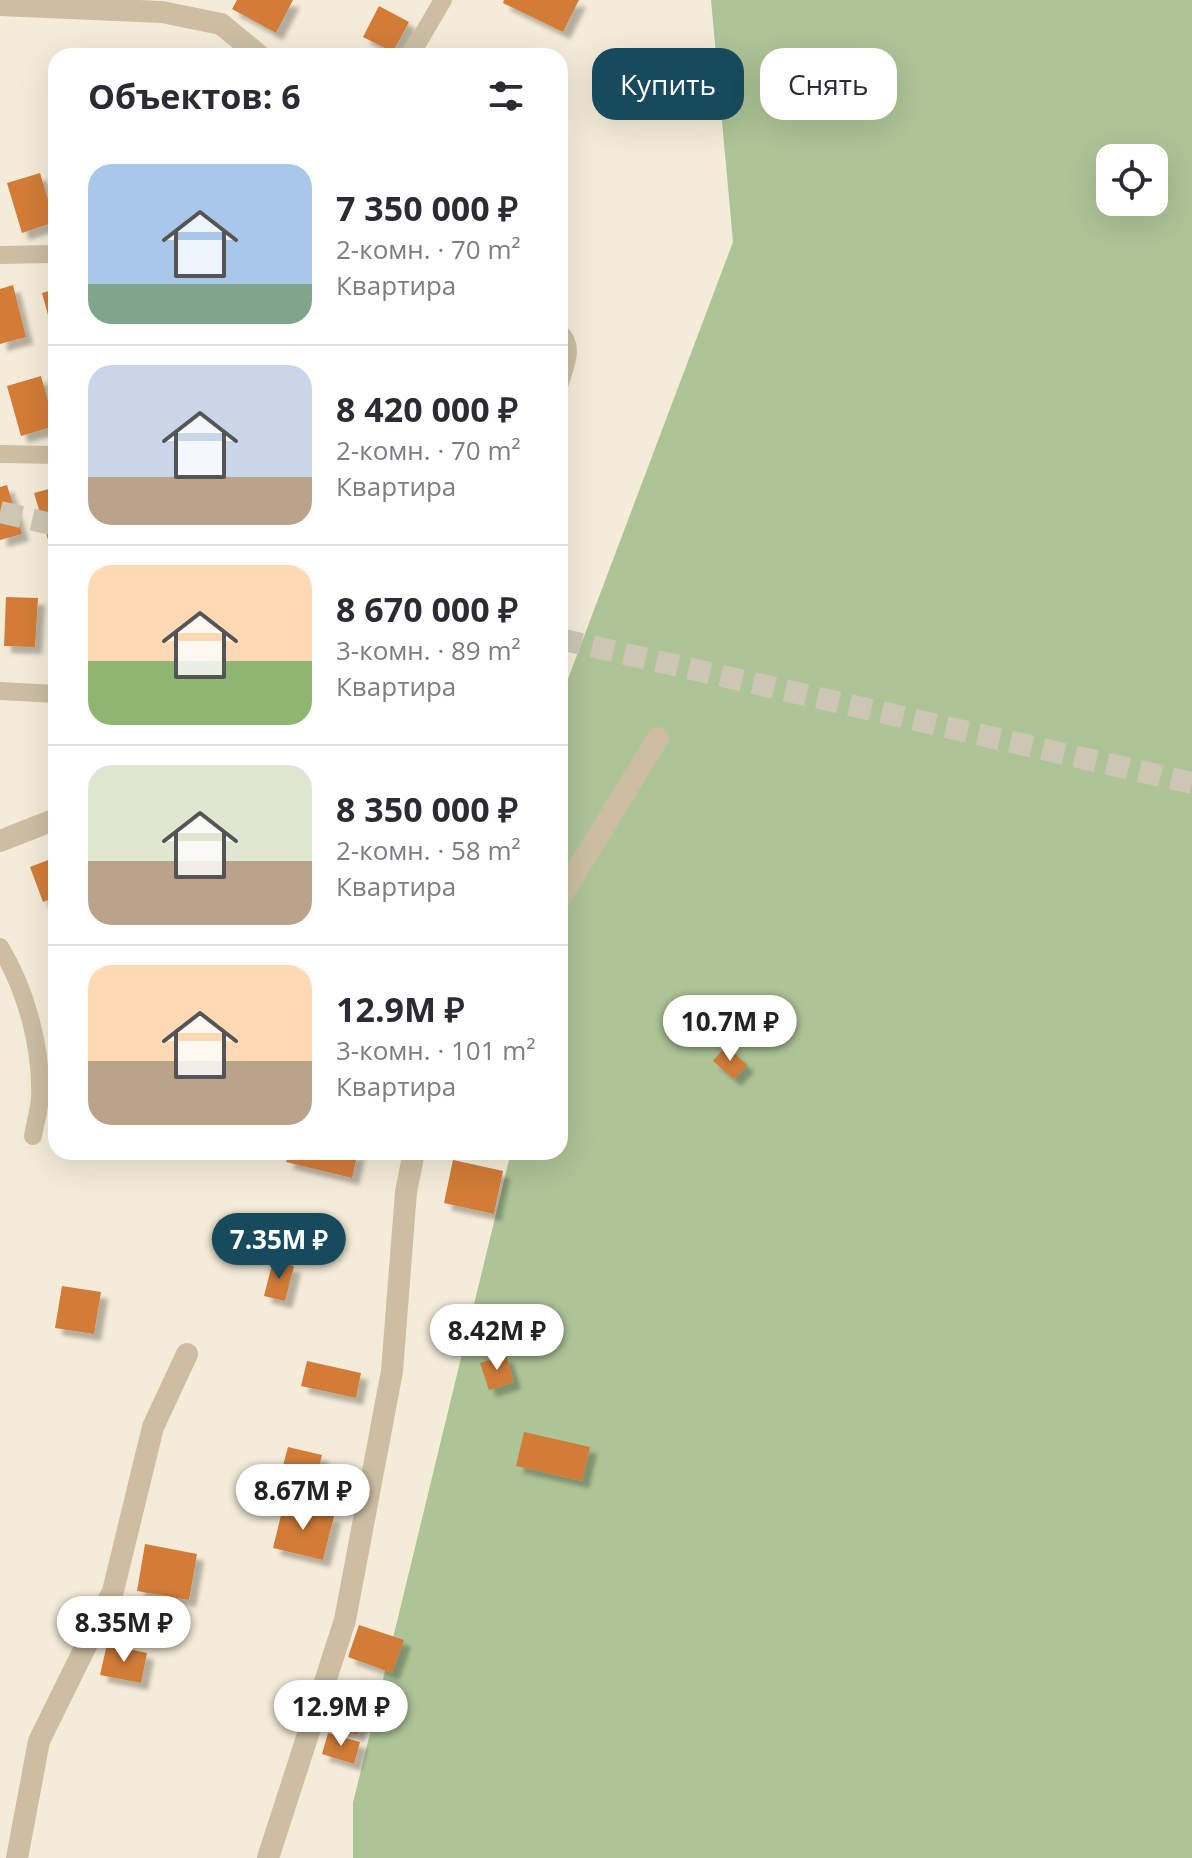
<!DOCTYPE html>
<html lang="ru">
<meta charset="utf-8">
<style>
:root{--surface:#fff;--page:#f2f2f3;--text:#2b2b33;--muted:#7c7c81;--line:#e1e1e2;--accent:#174a5c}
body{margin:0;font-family:"Open Sans",sans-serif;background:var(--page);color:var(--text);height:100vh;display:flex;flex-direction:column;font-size:30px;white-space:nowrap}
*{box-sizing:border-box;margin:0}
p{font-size:26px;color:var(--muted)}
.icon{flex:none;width:44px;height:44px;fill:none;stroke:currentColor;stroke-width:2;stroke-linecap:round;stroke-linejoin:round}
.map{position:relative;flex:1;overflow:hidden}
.drawer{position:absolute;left:48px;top:48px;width:520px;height:1112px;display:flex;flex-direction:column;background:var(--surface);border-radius:24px;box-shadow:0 8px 32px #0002}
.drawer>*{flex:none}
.hud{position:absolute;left:592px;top:48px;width:480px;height:72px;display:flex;gap:16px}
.tools{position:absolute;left:1096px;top:144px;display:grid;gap:16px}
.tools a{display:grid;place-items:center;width:72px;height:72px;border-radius:16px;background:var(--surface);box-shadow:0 8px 32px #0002;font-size:40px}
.price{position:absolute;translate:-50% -68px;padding:0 18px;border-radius:28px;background:#fff;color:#222;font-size:26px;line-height:52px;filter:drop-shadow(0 2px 4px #0008)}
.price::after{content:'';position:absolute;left:50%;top:48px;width:24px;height:18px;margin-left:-12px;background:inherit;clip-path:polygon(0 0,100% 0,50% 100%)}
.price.selected{background:var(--accent);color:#fff}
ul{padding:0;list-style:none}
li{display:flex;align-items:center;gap:24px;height:200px;padding:0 40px}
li+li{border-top:2px solid var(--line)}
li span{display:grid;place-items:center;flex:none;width:224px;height:160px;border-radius:24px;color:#555}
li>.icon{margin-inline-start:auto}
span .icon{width:96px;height:96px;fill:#fffc;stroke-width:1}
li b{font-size:34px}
h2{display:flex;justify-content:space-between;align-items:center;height:96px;padding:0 40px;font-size:34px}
.pill{padding:0 28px;border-radius:24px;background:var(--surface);box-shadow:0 8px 32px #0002;font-size:28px;line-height:72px}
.pill.selected{background:var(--accent);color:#fff}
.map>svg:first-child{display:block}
.green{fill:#acc496;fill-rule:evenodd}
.building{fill:#d27b38;filter:url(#shadow)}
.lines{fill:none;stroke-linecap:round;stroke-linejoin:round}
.trunk-tunnel{stroke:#cec6b4;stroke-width:22;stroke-dasharray:22 11;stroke-linecap:butt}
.service{stroke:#cdbea3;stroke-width:18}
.minor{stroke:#cdbea3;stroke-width:22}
</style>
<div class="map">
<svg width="1192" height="1858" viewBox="0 0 1192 1858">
<defs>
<filter id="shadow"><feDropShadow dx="7" dy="7" stdDeviation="2" flood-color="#0004"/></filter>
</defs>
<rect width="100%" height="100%" fill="#f4ecd8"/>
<path class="green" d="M711,0H1192V1858H353V1803L511,1152H560V700L733,242ZM1110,158H1154V202H1110Z"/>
<path class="building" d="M237,0H293L276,33L232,9Z
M504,0H579L563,32L503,3Z
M379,6L409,22L393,52L363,37Z
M40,173L55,222L22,233L7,183Z
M13,285L26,337L0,344V289Z
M56,289V341H55L42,293Z
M41,376L55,426L21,436L7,386Z
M7,485L22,534L0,540V487Z
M56,487V541L49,543L34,493Z
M6,597L38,598L35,647L4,646Z
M56,857V897L43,902L30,867Z
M726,1046L747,1065L734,1079L713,1061Z
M289,1152H358L352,1178L286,1162Z
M453,1160L503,1171L494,1214L444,1203Z
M273,1261L294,1266L285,1301L264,1296Z
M62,1286L101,1292L94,1334L55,1328Z
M506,1355L514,1382L489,1390L480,1363Z
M307,1361L361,1373L356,1398L301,1386Z
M524,1432L590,1447L582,1481L516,1466Z
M288,1447L322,1455L312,1493L278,1484Z
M284,1503L334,1516L323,1560L273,1548Z
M145,1544L197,1554L189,1600L137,1591Z
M359,1625L404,1640L392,1673L348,1657Z
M107,1644L147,1653L141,1683L100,1675Z
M340,1694L368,1703L357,1735L329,1726Z
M328,1733L360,1742L354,1764L322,1754Z"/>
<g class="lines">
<path class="trunk-tunnel" d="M0,512L56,525
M560,639L1192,783"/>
<path class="service" d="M410,56L443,0
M0,255L56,254
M560,333C575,346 565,366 560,383
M0,454L56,455
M0,691L56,694
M0,947C26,990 42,1047 40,1098C39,1111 35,1124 33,1136"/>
<path class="minor" d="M0,5L162,12L221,24L260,56
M0,841L56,819
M560,898L658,738
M17,1858L39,1741L113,1591L153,1427L187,1354
M268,1858L345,1620L392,1371L406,1192L414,1152"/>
</g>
</svg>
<div class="tools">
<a><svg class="icon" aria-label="locate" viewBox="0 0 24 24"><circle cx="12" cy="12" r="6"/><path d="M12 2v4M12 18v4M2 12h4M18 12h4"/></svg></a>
</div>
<b class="price" style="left:730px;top:1063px">10.7M ₽</b>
<b class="price selected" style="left:279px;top:1281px">7.35M ₽</b>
<b class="price" style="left:497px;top:1372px">8.42M ₽</b>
<b class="price" style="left:303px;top:1532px">8.67M ₽</b>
<b class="price" style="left:124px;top:1664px">8.35M ₽</b>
<b class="price" style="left:341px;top:1748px">12.9M ₽</b>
<div class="hud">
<a class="pill selected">Купить</a>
<a class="pill">Снять</a>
</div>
<section class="drawer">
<h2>Объектов: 6<svg class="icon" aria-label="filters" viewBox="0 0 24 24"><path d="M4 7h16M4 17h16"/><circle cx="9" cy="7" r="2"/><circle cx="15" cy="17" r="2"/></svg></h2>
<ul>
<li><span style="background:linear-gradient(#a9c7e8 75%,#7fa58c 0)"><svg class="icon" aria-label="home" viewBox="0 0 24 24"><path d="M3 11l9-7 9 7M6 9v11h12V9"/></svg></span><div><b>7 350 000 ₽</b><p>2-комн. · 70 m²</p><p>Квартира</p></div></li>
<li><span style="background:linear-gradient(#c9d6e8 70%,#b9a48a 0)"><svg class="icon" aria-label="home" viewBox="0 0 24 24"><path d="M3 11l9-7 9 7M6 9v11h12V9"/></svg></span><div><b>8 420 000 ₽</b><p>2-комн. · 70 m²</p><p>Квартира</p></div></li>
<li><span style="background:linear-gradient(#ffd9b3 60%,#8fb573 0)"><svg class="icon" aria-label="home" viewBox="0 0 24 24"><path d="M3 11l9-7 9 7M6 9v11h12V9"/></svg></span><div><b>8 670 000 ₽</b><p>3-комн. · 89 m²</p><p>Квартира</p></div></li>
<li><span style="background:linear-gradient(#dfe7d0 60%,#b9a48a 0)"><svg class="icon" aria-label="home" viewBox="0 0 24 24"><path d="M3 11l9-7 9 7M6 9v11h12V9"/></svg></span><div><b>8 350 000 ₽</b><p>2-комн. · 58 m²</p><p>Квартира</p></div></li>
<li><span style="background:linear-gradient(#ffd9b3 60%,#b9a48a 0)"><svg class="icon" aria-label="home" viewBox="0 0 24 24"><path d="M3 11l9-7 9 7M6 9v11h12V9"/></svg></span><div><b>12.9M ₽</b><p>3-комн. · 101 m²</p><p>Квартира</p></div></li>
</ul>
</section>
</div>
